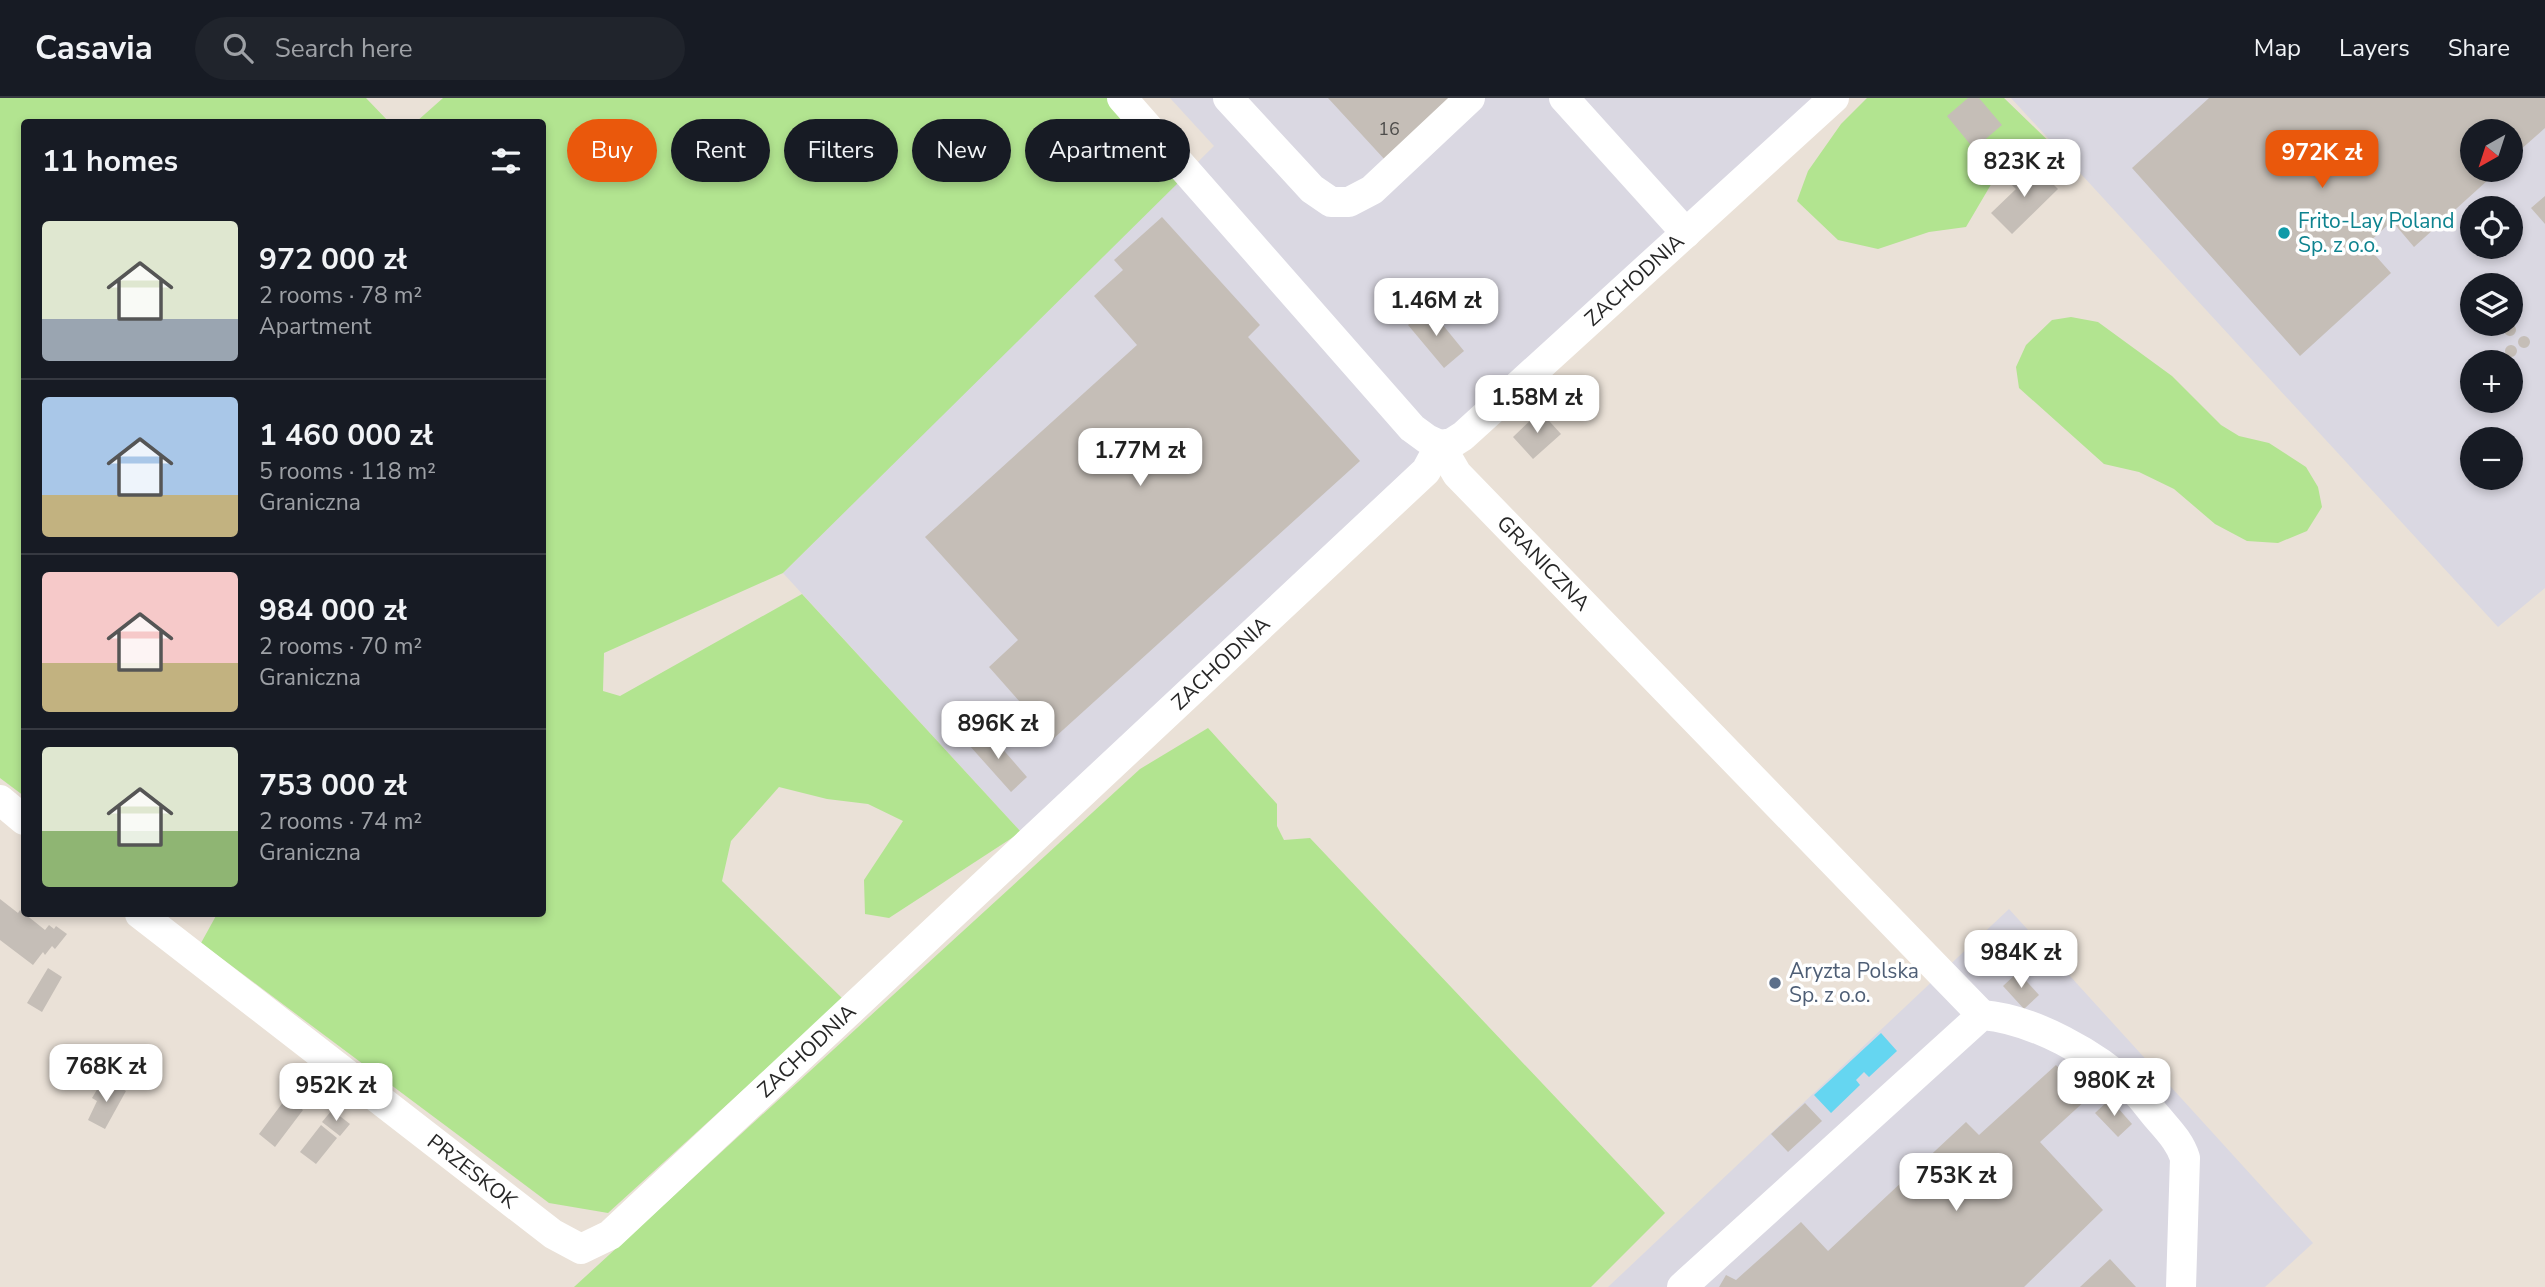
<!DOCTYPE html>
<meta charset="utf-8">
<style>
:root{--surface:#171b24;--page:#20242c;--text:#f1f3f6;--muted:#9ea1a6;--line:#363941;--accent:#ea580c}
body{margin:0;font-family:"Nunito Sans",sans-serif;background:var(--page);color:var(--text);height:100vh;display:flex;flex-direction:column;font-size:26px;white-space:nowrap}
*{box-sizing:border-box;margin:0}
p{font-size:23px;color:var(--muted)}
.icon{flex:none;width:38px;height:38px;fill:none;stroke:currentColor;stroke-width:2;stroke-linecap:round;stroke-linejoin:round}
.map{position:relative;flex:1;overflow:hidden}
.sheet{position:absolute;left:21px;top:21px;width:525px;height:798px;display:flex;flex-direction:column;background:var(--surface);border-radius:7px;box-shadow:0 4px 10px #0003}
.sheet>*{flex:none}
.banner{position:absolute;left:567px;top:21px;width:665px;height:63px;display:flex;gap:14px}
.needle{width:46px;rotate:219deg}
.tools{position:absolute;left:2460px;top:21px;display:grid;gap:14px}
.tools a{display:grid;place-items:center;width:63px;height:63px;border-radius:50%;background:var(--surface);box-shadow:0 4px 10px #0003;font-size:35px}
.price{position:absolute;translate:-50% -60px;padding:0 16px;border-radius:14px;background:#fff;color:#222;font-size:23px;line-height:46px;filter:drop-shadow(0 2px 4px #0008)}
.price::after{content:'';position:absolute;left:50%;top:42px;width:21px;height:16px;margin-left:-10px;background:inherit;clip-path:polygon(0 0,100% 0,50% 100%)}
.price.on{background:var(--accent);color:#fff}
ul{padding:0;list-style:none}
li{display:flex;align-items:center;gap:21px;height:175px;padding:0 21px}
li+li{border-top:2px solid var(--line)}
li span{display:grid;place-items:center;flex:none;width:196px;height:140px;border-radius:7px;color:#555}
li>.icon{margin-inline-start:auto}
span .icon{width:84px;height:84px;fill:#fffc;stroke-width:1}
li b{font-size:30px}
h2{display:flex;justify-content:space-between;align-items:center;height:84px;padding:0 21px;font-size:30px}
.tag{padding:0 24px;border-radius:32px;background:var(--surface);box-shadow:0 4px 10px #0003;font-size:24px;line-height:63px}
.tag.on{background:var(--accent);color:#fff}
header{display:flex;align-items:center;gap:42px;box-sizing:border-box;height:98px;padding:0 35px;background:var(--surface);border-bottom:2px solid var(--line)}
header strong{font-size:33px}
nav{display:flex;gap:38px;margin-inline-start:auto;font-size:24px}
.search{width:490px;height:63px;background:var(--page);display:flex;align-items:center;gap:18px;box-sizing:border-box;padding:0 24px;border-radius:38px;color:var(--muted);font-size:26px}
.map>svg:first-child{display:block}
.industrial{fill:#dad8e2;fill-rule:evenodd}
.green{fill:#b2e490}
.water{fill:#65d6f1}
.building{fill:#c5beb7}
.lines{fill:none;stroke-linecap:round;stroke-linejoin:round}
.minor{stroke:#fff;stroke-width:30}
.culture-dot{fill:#0f9aa8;stroke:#fff;stroke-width:2.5}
.service-dot{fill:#5c6f8a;stroke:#fff;stroke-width:2.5}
.labels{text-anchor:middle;stroke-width:7;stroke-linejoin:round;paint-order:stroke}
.number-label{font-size:18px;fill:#4e4d4b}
.culture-label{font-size:21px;fill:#0d838f;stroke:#fff;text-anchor:start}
.street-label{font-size:21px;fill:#272727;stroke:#fff}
.service-label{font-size:21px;fill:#4e5e75;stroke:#fff;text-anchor:start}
</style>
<header>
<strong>Casavia</strong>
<div class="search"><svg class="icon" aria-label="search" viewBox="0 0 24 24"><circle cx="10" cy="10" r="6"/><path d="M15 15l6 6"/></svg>Search here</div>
<nav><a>Map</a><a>Layers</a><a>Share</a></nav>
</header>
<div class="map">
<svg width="2545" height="1189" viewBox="0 0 2545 1189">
<rect width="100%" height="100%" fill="#eae1d7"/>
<path class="industrial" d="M1170,0H1817L1021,734L783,475L1214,48Z
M2011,0H2545V490L2498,529ZM2473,33H2511V72H2473ZM2473,110H2511V149H2473ZM2473,187H2511V226H2473ZM2473,264H2511V303H2473ZM2473,341H2511V380H2473Z
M2009,811L2313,1145L2265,1189H1608Z"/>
<path class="green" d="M0,0H366L389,24H24V698L0,680Z
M443,0H1109L1183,80L783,475L604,555L603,593L620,598L802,496L1021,734L889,820L865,816L864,782L903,723L868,706L827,701L779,689L731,743L722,783L843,901L608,1115L549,1105L201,845L217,816H542V24H416Z
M1867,0H2004L2067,61L2061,78L2029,55L2006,61L1966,129L1929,134L1878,151L1838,142L1797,103L1808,73L1841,26Z
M2071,219L2098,224L2172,278L2221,327L2239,338L2269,345L2306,369L2318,389L2322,409L2307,433L2278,445L2247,443L2215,426L2174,391L2139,374L2104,366L2019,290L2016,269L2026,247L2052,222Z
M1208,630L1277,706V728L1284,742L1310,740L1665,1115L1591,1189H574L1140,671Z"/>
<path class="water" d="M1881,935L1897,953L1869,979L1864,974L1856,982L1860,987L1831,1015L1814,997Z"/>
<path class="building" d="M1328,0H1454L1386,63Z
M1968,0H1979L2002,27L1974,51L1947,18Z
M2209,0H2545V30L2511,60V33H2473V72H2499L2414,149L2392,123L2366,147L2391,175L2300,258L2132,70Z
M2024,69L2033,78L2039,72L2058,91L2012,136L1991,115L2016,91L2009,84Z
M2545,98V126L2531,110Z
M1162,119L1260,227L1248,239L1360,363L1053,641L989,569L1018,542L925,439L1137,247L1094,198L1123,172L1114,162Z
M1429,210L1464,253L1444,270L1408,227Z
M2504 232a6 6 0 1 1 12 0a6 6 0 1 1-12 0Z
M2518 244a6 6 0 1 1 12 0a6 6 0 1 1-12 0Z
M2505 253a6 6 0 1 1 12 0a6 6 0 1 1-12 0Z
M1540,313L1561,336L1533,361L1513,339Z
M986,632L1027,679L1011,694L969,647Z
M0,801L18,815L20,812L45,832L49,827L54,831L56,828L67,836L55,851L52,848L45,857L43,854L33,867L0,842Z
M48,870L62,879L42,914L27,905Z
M2018,874L2039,897L2024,911L2003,888Z
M2056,967L2087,1001L2040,1044L2103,1112L2024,1189H1719L1726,1177L1736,1182L1801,1124L1828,1153L1966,1024L1979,1037Z
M108,983L126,993L105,1031L88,1022L97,1003L92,1000L98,990L103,992Z
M287,999L303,1012L275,1049L259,1036Z
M2110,1001L2132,1026L2118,1039L2095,1015Z
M1805,1005L1822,1023L1788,1054L1771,1036Z
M332,1012L350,1026L340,1038L322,1024Z
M321,1027L337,1040L316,1066L300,1054Z
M2110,1161L2136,1189H2080Z"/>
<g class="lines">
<g class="minor">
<path id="s1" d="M1122,0L1412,330L1427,341L1440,347L1457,376L1982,917"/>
<path d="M1228,0L1312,91L1331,104H1349L1372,92L1470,0"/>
<path d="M1564,0L1686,135"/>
<path id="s2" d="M1440,347L1452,345L1463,338L1834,0"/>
<path d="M0,702L24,722"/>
<path id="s3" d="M140,816L553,1136L581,1151L610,1137L1426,373L1440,347"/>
<path d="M1682,1189L1982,917C2033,921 2096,956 2134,992C2143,1000 2150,1011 2158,1020C2169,1033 2180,1044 2185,1060L2181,1189"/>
</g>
</g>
<circle class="culture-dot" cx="2284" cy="135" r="7"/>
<circle class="service-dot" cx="1775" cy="885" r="7"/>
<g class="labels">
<g class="number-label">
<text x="1389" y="37">16</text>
</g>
<g class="culture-label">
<text x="2298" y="130">Frito-Lay Poland<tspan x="2298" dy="24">Sp. z o.o.</tspan></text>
</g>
<g class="street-label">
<text dy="7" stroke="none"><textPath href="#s2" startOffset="257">ZACHODNIA</textPath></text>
<text dy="7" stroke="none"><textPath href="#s1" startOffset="630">GRANICZNA</textPath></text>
<text dy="7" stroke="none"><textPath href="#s3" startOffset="1423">ZACHODNIA</textPath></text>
<text dy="7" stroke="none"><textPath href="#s3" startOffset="856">ZACHODNIA</textPath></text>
<text dy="7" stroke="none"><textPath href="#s3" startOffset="420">PRZESKOK</textPath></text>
</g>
<g class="service-label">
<text x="1789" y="880">Aryzta Polska<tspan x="1789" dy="24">Sp. z o.o.</tspan></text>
</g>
</g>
</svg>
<div class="tools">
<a><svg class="needle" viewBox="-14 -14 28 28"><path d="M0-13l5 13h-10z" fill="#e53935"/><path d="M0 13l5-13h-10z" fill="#9ea1a6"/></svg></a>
<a><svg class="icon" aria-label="locate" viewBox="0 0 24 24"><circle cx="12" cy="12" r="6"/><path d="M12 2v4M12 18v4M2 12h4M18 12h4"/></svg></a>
<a><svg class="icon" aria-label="layers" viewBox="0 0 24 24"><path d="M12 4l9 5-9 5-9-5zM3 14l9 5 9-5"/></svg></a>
<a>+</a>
<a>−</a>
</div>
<b class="price on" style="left:2322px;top:92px">972K zł</b>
<b class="price" style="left:2024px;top:101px">823K zł</b>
<b class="price" style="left:1436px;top:240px">1.46M zł</b>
<b class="price" style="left:1537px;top:337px">1.58M zł</b>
<b class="price" style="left:1140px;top:390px">1.77M zł</b>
<b class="price" style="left:998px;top:663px">896K zł</b>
<b class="price" style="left:2021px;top:892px">984K zł</b>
<b class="price" style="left:106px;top:1006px">768K zł</b>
<b class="price" style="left:2114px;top:1020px">980K zł</b>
<b class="price" style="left:336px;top:1025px">952K zł</b>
<b class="price" style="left:1956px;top:1115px">753K zł</b>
<div class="banner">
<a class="tag on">Buy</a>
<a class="tag">Rent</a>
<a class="tag">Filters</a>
<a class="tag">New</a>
<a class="tag">Apartment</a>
</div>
<section class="sheet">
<h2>11 homes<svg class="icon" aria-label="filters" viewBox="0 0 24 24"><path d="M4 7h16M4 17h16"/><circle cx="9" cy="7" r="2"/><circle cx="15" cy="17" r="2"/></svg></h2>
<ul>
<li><span style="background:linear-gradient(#dfe7d0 70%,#9aa5b1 0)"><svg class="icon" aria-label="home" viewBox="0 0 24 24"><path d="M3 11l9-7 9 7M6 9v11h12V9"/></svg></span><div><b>972 000 zł</b><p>2 rooms · 78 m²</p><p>Apartment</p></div></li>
<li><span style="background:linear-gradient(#a9c7e8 70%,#c2b280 0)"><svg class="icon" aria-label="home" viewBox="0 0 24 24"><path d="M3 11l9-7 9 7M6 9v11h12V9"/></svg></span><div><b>1 460 000 zł</b><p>5 rooms · 118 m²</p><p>Graniczna</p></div></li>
<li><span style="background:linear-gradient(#f6c9c9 65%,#c2b280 0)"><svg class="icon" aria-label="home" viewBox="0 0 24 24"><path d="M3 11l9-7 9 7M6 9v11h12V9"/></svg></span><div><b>984 000 zł</b><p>2 rooms · 70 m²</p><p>Graniczna</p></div></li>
<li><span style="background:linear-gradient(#dfe7d0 60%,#8fb573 0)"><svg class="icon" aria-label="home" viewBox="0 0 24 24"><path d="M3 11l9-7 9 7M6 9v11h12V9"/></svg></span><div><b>753 000 zł</b><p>2 rooms · 74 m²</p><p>Graniczna</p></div></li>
</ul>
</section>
</div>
